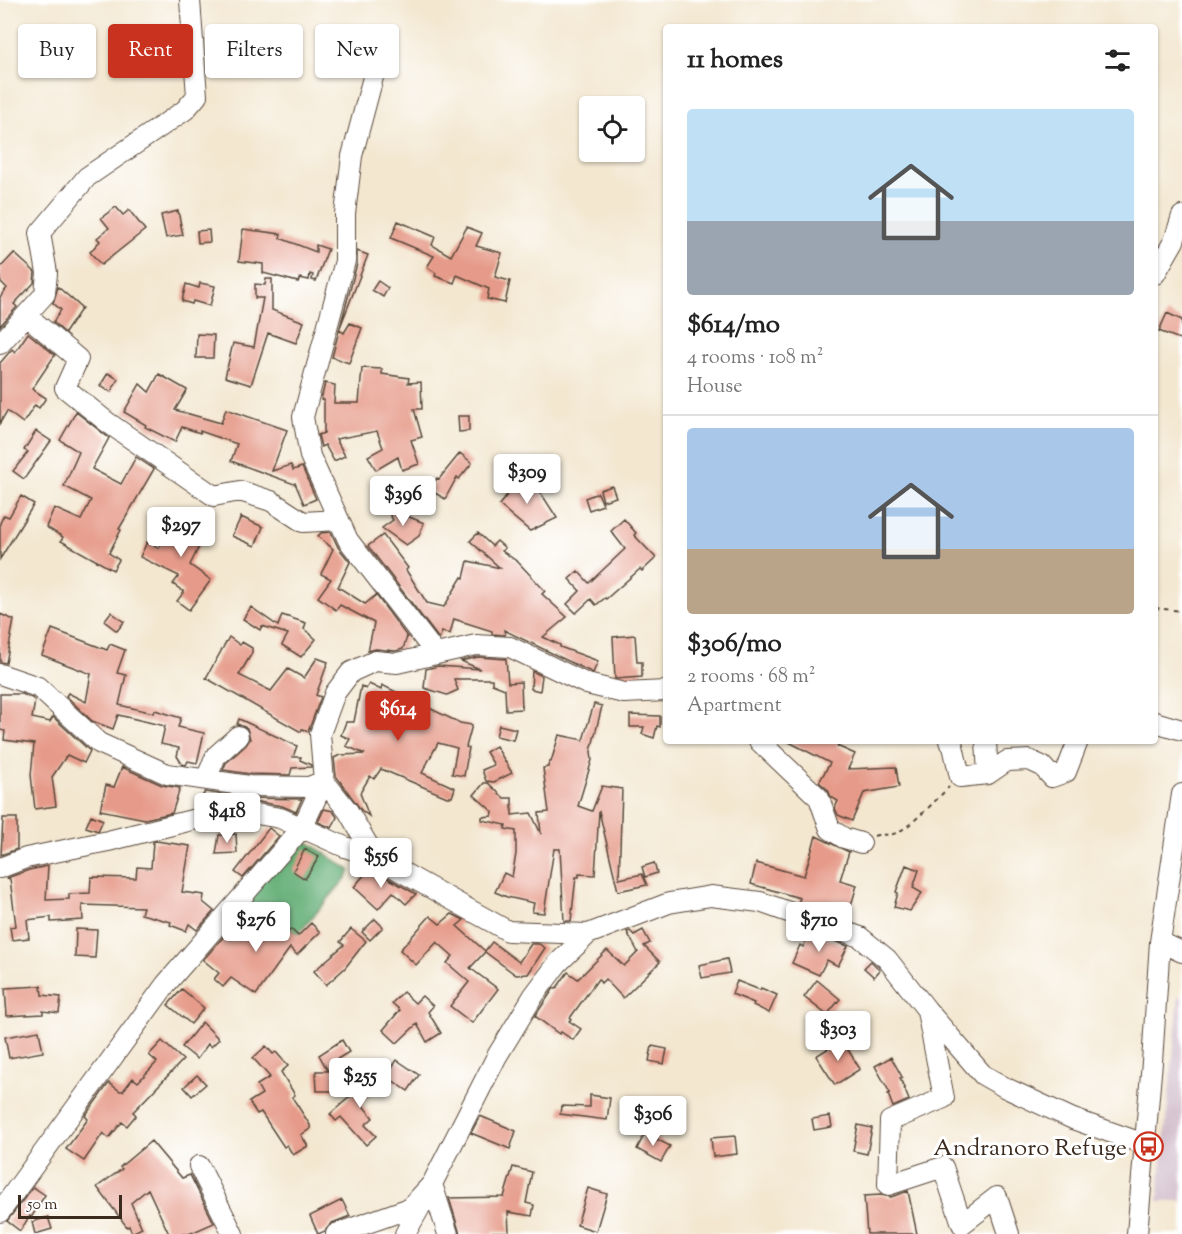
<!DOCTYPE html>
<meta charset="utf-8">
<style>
:root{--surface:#fff;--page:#f2f2f2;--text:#222;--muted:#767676;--line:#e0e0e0;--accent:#c8321e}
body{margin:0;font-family:"Sorts Mill Goudy",serif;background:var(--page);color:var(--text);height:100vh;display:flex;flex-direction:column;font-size:22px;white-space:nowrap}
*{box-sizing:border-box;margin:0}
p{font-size:20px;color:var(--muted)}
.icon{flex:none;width:33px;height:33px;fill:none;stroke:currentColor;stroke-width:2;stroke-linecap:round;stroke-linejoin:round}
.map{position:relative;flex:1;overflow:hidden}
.drawer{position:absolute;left:663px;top:24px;width:495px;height:720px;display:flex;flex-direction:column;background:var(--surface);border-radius:6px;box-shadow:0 2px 4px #0004}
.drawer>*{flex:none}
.banner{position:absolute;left:18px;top:24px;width:555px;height:54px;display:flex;gap:12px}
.tools{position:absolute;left:579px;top:96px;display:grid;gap:12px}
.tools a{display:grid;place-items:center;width:66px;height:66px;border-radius:6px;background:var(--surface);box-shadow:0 2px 4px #0004;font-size:30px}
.scale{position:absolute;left:18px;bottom:15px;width:104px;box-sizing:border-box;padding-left:6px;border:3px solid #3b2a1e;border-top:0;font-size:16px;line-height:21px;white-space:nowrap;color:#3b2a1e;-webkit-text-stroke:4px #fff;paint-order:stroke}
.price{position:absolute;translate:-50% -51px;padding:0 14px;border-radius:6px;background:#fff;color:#222;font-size:20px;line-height:39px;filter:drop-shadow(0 2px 3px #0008)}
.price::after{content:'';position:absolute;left:50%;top:36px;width:18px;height:14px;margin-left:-9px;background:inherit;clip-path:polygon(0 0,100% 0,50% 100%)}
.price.on{background:var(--accent);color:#fff}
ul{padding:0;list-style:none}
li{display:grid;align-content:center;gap:12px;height:318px;padding:0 24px}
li+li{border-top:2px solid var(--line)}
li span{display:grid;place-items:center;height:186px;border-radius:6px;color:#555}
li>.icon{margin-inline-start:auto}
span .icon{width:108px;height:108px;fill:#fffc;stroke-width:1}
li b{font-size:26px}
h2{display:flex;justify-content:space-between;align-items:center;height:72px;padding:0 24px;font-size:26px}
.pill{padding:0 21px;border-radius:6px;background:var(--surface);box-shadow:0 2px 4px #0004;font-size:21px;line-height:54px}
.pill.on{background:var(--accent);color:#fff}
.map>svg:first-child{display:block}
.industrial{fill:#d1bdcb}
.forest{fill:#64ae76;stroke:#506c4a;stroke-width:1.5}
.building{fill:#e69b8a}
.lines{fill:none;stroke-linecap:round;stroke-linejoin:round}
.minor-casing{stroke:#574639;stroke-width:22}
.path{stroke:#574639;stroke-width:2;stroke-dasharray:4.5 4.5;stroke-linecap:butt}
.minor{stroke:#fff;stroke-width:20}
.labels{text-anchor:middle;stroke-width:6;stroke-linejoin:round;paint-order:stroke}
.poi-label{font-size:24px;fill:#3b2a1e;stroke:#fff;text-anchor:end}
</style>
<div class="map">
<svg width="1182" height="1234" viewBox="0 0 1182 1234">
<rect width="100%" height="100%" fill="#fff"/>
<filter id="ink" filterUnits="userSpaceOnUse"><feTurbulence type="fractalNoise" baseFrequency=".0167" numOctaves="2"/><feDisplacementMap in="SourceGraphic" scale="12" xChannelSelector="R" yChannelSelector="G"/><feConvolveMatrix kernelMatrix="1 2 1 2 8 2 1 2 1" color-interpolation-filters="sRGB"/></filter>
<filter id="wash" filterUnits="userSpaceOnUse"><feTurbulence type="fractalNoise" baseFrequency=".008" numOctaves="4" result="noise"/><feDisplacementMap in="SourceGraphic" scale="24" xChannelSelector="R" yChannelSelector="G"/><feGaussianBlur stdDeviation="1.35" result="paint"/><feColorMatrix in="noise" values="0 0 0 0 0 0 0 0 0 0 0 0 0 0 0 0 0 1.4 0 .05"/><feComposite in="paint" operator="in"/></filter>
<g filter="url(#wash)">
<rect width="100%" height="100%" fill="#f3e7d0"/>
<path class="industrial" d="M1179,996L1182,997V1201H1158Z"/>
<path class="forest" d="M300,837L350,870L347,877L298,934L245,900Z"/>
<g id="blocks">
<path class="building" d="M116,207L123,215L129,210L145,230L101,265L90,252L100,241L97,238L109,228L101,218Z
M178,211L183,235L166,238L161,215Z
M398,221L435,237L432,245L451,256L467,227L482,233L476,246L502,253L495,277L510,281L505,303L487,299L489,289L457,275L454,283L435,276L436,273L427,267L434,256L391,238Z
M243,229L281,234L280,238L316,252V245L328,249L316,281L312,280L313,275L310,274L309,280L300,278L298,282L263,273V264L239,261Z
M209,230L210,242L198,243L197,231Z
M357,251L368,255L339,330L344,333L350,323L362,328L349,363L332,357L357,264Z
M14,253L35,272L34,283L14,304L17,307L0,326V297L7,288L0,281V268Z
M266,279H272V310L304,322L296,343L268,333L251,385L225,377L233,343L254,347L263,298H255V284L265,285Z
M378,281L388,288L383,297L372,290Z
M200,283L215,286L210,306L193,301L192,304L182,301L186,284L199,288Z
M58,287L82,308L65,333L53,322L61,310L53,303Z
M1167,313L1182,320V340L1159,331Z
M28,333L55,355L32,389L46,398L39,408L35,405L23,423L7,411L0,423V363L12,349L15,352Z
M197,334L214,335L213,358H196Z
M362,368L382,369V374L409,378L408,383L421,382L422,409H414L422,437L411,440L419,464L402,470L398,457L376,470L368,456L383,448L377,431L336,439L345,456L334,461L325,445L321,447L318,435L324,433V400H321L325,383L335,385L334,403H359Z
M108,373L118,379L111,392L100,386Z
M159,374L187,390L175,410L221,423L226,409L287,430L272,471L291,465L293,470L302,467L316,499L304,504L295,483L294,484L231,461L237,444L200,431V433L182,427L175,442L145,427L146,425L124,412L140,384L149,392Z
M76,412L109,438L92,469L121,484L136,457L154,469L119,529L121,530L109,553L119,560L113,570L61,541L63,537L46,527L54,508L81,520L91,500L64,486L79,452L60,440Z
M458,416H469V431L459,432Z
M36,431L51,441L24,479L13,471L28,452L24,450Z
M460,453L472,463L459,479L457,477L445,499L430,490L437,478L439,479Z
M523,475L535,492L539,490L557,518L530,531L499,505L511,490L508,487Z
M612,486L616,497L603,501L600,490Z
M598,493L603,505L589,510L585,498Z
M21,496L34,504L0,559V523L4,515L9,517Z
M385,507L424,523L419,536L406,545L382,528L393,520Z
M176,515L207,530L190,565L211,580L189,610L177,601L184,592L173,584L179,576L140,557L147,542L159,548Z
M241,517L263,527L255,546L232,536Z
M624,519L636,533L634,535L656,558L642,571L640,569L606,599L605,598L596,605L591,599L576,613L567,604L580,591L569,579L578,571L589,583L625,549L611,531Z
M331,532L338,547L350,562L338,587L365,604L376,595L408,638L407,637L403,649L396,651L376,649L368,651L374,623L340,605L336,610L318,597L331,579L321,574L333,549L318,536L321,533Z
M478,533L492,546L497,541L505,548L502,551L518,562L545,591L542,594L567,617L543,637L560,645V647L598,661L593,673L504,630L505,635L492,634V631L454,619L450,634L442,632L439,639L368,546L383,535L408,568L406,570L427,603L444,607L462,577L464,578L468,561L500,568L470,541Z
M251,607L278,626L282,615L306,623L304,629L316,639L301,657L282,645L288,634L262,626L260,630L243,619Z
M111,612L124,622L117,631L104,621Z
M0,614L14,620L6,663L0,662Z
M52,629L107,650L110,644L125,650L117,673L126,675L119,705L154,713L155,710L181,718L178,727L204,733L197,763L188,761L186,765L182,764L177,756L179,748L161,744L165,726L118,715L113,729L92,721L66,696L68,693L86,702L91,674L42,655Z
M635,635L637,662H642V677L615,679L613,637Z
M229,637L240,645L242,642L252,648V653L239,675L271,691L288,669L304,678L317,658L328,662L316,695L321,697L308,732L302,729L301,732L206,678Z
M478,657L506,659L508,683L521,682L522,709L506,710L505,689L492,684V679H454L458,690L447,695L424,688L426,669L438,666L480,669L461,661Z
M532,671L542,676L540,691L531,689Z
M369,684L381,690L382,685L460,723L472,725L466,747L469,748L464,776L452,774L457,748L438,743L422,773L455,788L452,797H447L381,769L374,779L370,776L360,793L369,816L361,810L336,776L334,758L340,755L365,754L346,746L350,739L341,735L346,722H354L361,686L366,689Z
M0,694H22L32,698L35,701L32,718L50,722L53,717L90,751L84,763L67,755L52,777L56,806L35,809L31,775L34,744L4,740L5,731L0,730Z
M594,704L602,706L591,751L592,760L578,806L592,811L602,786L622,789L619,879L642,874L647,885L618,891L599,811L595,875L579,874V877H576L571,921H564L560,849H554L544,913L532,912L534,903L507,897L495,892L504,873L512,877L516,854V831L505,829L506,825L482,820V817L492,816L493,812L474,795L484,783H488L504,798H512V815L531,813L541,834L539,813L549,812L543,768L548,767L549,762H551L559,735L583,740Z
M630,715L660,716V727L657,726L654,738L642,734L644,727H630Z
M239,719L297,746L293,757H301L300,760L311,765V767L292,768L290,775L250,774L223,770L226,763L246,745L250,739L247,728L237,724Z
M499,725L516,729L513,740L496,736Z
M787,741H839L837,746L855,754L848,769L896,767L899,787L864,793L852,821L838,815L835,808L838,801L831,797L828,790L819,782L830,763Z
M496,746L512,773L494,782L486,781L482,770L494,765L486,752Z
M122,767L162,785L180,788L172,813L145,819L100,810L106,785L114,787Z
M205,792L247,798L302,799L296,812L282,806L253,801L208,803L203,795Z
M324,809L333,811L337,817L332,828L318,822Z
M91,815L103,820L98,831L86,827Z
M3,818H17V849L1,855Z
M269,828L279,836L243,878L235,872Z
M236,834L237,853L216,854L219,835Z
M816,836L849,852L840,880L857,885L847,920L798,903L800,898L751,884L756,863L804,876Z
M156,841L190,846L182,892L204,895L203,902L214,911L197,930L189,924L186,931L170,925L171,922L141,914L143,907L82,905L83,920L51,922V917L27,920L29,938L12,940L10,927L16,926L10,879L7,878L29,870L48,866L46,900L69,899V894L90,893L91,877L136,878L137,867L151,868L153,842Z
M305,849L319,857L305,879L293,871Z
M654,863L657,873L645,877L642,867Z
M906,865L919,870L913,888L922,893L910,911L894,907L898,893L896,892Z
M370,868L416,894L406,904L393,892L378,909L354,887Z
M452,914L464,920L457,926L485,951L492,942L519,962L531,944H539L545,948L528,974L516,975L485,952L470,968L498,989L472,1023L450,1006L469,982L447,963L453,956L437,942L416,965L400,950L430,916L440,924Z
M268,916L289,931L291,929L298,936L311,923L320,932L297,955L290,948L256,995L231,978L223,987L214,979L219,973L203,960L225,935L231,939L246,921L257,930Z
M375,919L383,927L370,940L362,932Z
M76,929L97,930L95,958L75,957Z
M351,929L366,941L345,968L326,985L314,971L344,945L340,942Z
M643,930L650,943L644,946L660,962L623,998L605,979L601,983L598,979L570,1018L571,1019L569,1021L581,1029L573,1040L561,1032L559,1034L535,1016L554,988L556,989L568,972L578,979L607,950L624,966L638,952L627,932L630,931L634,935Z
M810,932L848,946L838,966L827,960L819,975L792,963L800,945L803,947Z
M727,959L730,973L702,978L699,965Z
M871,961L880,970L874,977L864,968Z
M817,980L840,999L827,1015L804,997Z
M737,981L760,990L761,988L777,995L769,1013L753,1005L754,1003L732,994Z
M41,986L42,995L61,997L59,1013L43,1011V1014L7,1016L5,988Z
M182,989L204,1008L191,1024L168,1005Z
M403,992L415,1003L422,996L433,1006L428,1012L441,1033L427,1042L417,1024L397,1043L383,1030L400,1010L392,1003Z
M202,1022L219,1039L211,1047L208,1044L197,1059L182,1047Z
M39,1031L43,1052L9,1058L5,1037Z
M342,1040L349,1052L334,1061L335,1091H317L316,1071H328L319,1055Z
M842,1040L860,1069L835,1085L816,1056Z
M162,1041L183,1060L133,1112L136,1115L127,1126L122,1122L109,1138L103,1133L84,1161L66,1149L88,1119L85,1116L109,1083L120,1091H123L133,1078L138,1082L157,1062L149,1055Z
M266,1046L273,1054L276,1052L288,1066L281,1072L295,1095L292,1097L310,1125V1129L301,1135L308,1146L293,1155L287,1145L284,1147L261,1112L257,1114L249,1102L262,1094L257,1085L270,1077L253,1058Z
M652,1046L667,1049L664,1064L649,1061Z
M891,1057L902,1077L900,1078L909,1100L893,1107L888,1094L890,1093L875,1066Z
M397,1060L419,1075L408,1091L386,1076Z
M377,1070L386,1081L360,1102L373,1118L365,1125L376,1136L366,1145L341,1117L336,1121L330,1114L367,1082L365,1079Z
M197,1075L206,1084L192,1096L184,1087Z
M590,1095L610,1098L607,1120L560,1114L561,1106L590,1107Z
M480,1116L516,1131L510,1149L471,1133Z
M830,1116L832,1127L814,1130L812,1119Z
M858,1125L872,1128L867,1154L853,1151Z
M645,1133L670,1146L661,1162L637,1149Z
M735,1136L737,1154L713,1157L711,1138Z
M151,1141L182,1178L190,1175L214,1223L189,1234H169L148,1189L131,1203L142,1228L132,1233L129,1226L127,1227L97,1187L122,1169L120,1167Z
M513,1167L532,1172L526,1203L534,1205L532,1216L508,1212L509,1232H493L494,1234H460L449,1198L504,1197Z
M33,1187L45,1195L31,1218L30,1216L20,1231L7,1221Z
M588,1188L607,1194L596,1231L577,1225Z
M908,1191L917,1234H867L864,1196L881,1195L891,1197Z
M342,1200L350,1216L332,1223L325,1231L318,1234L310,1216Z
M48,1217L52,1229L35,1234L32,1222Z"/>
</g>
</g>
<g filter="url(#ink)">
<use href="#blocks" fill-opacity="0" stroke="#574639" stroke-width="1.5"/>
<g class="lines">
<defs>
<path id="minor" d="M383,40L352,156L345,214V261L303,417L310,456L348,540L436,654
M1155,274L1174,241L1182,216
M26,315L78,359L65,388L107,422L214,496L240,491L271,501L303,522L339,520
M0,344L45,294L47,273L40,233L87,177L185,110L197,96L190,0
M0,674L38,687L99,743L167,774L249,786L309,787L324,781
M1155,722L1182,730
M759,741L819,798L830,829L844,838L861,843
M949,741L953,746L960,777L988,774L1007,761L1029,760L1042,766L1052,777L1066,772L1078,741
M986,741L988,774
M206,779L216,756L238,736
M324,781L348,811L375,857
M0,868L26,858L108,841L212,815L251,813L280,818L345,847L375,857L508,931L588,934L669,903L711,896L760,902L860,937L887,959L927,1010L983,1075L1006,1088L1073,1119L1144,1144
M1160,942L1182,952
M927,1011L944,1098L890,1121L888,1185L943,1167L962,1224L997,1197L1009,1234
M199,1166L233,1234
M432,1184L448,1234
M0,1212L166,984L302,828L324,781L320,734L335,693L351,672L375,661L397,663L476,645L510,647L587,684L624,693L666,691
M336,1234L410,1208L432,1184L497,1056L534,995L558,963L588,934
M405,1234L424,1200
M1137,1234L1152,1062L1160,942L1182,794"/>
</defs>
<use href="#minor" class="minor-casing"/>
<path class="path" d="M1155,608L1182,611
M874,836C881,833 887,836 893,834C907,831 938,798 949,787"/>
<use href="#minor" class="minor"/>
</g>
</g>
<defs>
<symbol id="bus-ring" viewBox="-11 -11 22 22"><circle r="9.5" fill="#fff" stroke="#c8321e" stroke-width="1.5"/><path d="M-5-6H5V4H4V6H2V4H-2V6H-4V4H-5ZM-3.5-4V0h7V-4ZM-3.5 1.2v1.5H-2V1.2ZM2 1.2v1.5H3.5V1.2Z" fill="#c8321e"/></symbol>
</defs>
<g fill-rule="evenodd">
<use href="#bus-ring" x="1132" y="1130" width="33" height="33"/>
</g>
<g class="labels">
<g class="poi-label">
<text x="1127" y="1155">Andranoro Refuge</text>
</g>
</g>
</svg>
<div class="tools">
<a><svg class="icon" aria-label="locate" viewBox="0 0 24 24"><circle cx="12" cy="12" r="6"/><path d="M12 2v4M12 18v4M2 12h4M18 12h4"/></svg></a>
</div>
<div class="scale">50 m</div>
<b class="price" style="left:527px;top:505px">$309</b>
<b class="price" style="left:403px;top:527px">$396</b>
<b class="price" style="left:181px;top:558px">$297</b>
<b class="price on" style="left:398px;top:742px">$614</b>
<b class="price" style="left:227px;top:844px">$418</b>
<b class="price" style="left:381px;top:889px">$556</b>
<b class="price" style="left:256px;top:953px">$276</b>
<b class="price" style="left:819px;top:953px">$710</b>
<b class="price" style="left:838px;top:1062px">$303</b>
<b class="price" style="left:360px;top:1109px">$255</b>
<b class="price" style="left:653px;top:1147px">$306</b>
<div class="banner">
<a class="pill">Buy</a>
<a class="pill on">Rent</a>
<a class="pill">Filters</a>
<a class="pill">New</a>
</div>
<section class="drawer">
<h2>11 homes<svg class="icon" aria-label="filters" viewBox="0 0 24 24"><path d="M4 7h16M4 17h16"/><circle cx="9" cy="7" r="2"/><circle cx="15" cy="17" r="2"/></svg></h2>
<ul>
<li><span style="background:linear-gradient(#bfe0f5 60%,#9aa5b1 0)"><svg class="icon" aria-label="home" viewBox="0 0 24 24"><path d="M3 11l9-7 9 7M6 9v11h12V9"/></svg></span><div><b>$614/mo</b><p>4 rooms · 108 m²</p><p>House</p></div></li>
<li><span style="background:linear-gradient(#a9c7e8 65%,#b9a48a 0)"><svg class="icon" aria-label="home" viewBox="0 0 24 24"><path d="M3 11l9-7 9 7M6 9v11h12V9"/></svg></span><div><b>$306/mo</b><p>2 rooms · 68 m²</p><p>Apartment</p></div></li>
</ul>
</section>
</div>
